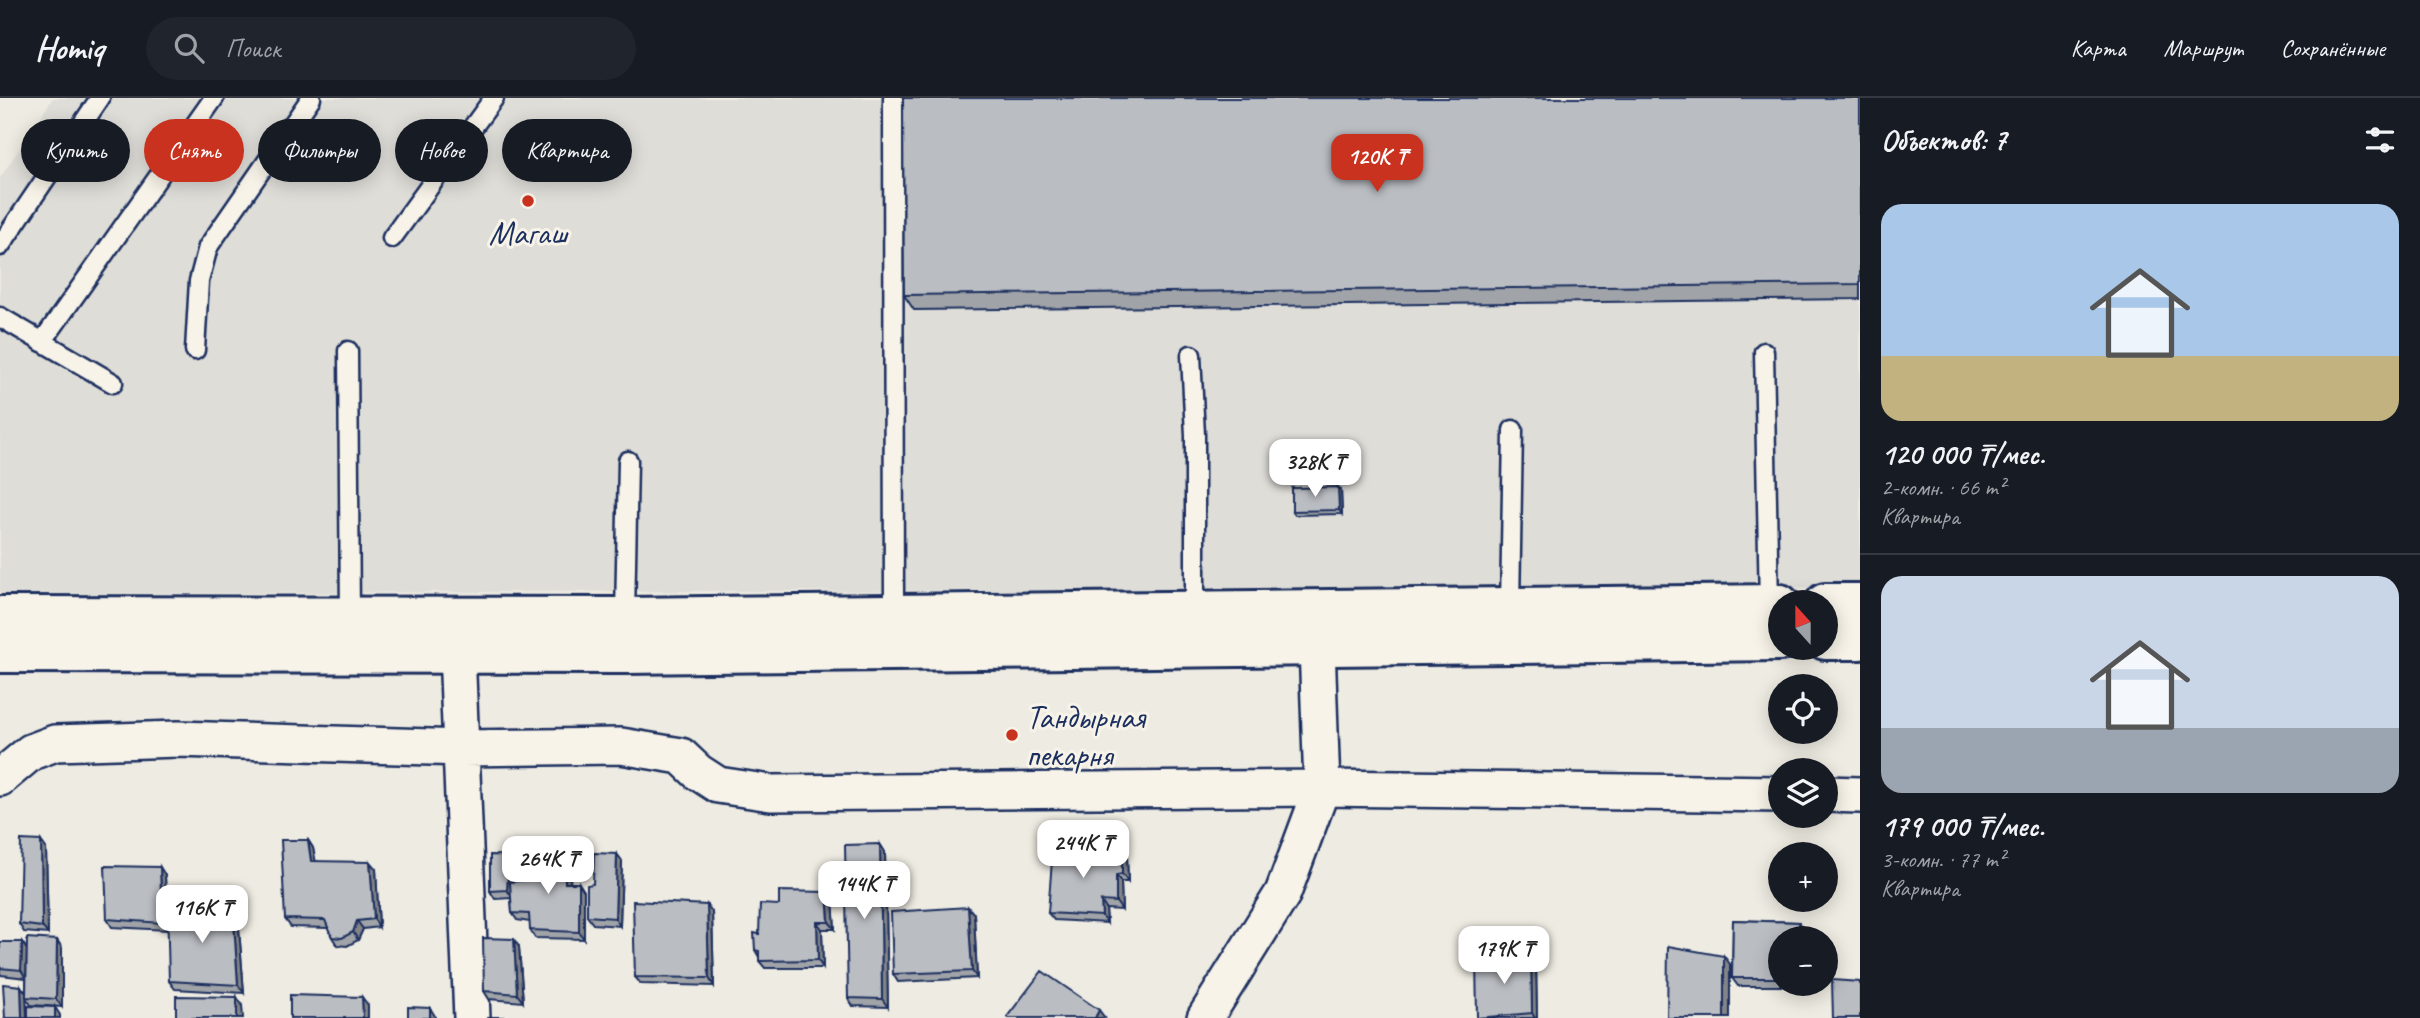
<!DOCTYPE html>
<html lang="ru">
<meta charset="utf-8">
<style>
:root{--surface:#171b24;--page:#20242c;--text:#f1f3f6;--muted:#9ea1a6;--line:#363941;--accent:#c8321e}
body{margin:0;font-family:Caveat,sans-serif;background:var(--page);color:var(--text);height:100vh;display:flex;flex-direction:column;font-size:26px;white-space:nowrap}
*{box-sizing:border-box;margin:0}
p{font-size:23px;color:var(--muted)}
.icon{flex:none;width:38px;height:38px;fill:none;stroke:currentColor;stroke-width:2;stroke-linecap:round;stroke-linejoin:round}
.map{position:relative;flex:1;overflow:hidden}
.details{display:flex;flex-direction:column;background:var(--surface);width:560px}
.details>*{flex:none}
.top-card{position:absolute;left:21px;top:21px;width:665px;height:63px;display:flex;gap:14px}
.needle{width:46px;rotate:339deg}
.tools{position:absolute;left:1768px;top:492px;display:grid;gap:14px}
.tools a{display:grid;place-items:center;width:70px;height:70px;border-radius:50%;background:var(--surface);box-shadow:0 4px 18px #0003;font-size:35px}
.price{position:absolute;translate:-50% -60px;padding:0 16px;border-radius:14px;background:#fff;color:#222;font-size:23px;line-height:46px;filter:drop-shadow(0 2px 4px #0008)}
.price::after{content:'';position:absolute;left:50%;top:42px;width:21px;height:16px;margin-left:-10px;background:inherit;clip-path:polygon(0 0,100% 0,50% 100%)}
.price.active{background:var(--accent);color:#fff}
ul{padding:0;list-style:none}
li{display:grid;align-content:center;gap:14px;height:371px;padding:0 21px}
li+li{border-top:2px solid var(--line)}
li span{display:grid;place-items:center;height:217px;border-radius:21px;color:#555}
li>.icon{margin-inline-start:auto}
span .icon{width:126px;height:126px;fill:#fffc;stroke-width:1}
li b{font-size:30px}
h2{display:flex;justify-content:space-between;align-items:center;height:84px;padding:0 21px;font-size:30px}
.pill{padding:0 24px;border-radius:32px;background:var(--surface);box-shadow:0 4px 18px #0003;font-size:24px;line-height:63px}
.pill.active{background:var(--accent);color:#fff}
header{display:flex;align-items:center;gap:42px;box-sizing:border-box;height:98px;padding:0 35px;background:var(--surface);border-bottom:2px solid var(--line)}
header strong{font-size:33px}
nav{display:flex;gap:38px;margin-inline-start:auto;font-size:24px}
.search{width:490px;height:63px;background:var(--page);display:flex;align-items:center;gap:18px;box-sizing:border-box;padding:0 24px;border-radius:38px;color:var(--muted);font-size:26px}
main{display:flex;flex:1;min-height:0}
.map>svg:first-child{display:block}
.built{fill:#deddd8}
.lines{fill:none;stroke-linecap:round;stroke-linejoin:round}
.lane-casing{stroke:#1b2f5e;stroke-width:23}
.street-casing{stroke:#1b2f5e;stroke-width:40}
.secondary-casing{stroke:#1b2f5e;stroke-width:44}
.lane{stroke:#f7f3e8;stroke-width:18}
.street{stroke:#f7f3e8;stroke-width:35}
.secondary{stroke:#f7f3e8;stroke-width:38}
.wall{fill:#a0a3a7;stroke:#1b2f5e;stroke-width:2}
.shaded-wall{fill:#828488;stroke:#1b2f5e;stroke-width:2}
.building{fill:#babdc2;stroke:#1b2f5e;stroke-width:2}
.poi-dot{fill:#c8321e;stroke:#f7f3e8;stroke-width:2.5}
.labels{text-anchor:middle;stroke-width:6;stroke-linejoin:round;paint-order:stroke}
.poi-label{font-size:33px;fill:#1b2f5e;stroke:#f7f3e8}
</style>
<header>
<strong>Homiq</strong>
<div class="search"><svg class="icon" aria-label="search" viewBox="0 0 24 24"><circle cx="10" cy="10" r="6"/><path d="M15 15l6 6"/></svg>Поиск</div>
<nav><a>Карта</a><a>Маршрут</a><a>Сохранённые</a></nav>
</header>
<main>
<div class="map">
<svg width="1860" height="920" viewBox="0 0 1860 920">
<rect width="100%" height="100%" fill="#eeebe2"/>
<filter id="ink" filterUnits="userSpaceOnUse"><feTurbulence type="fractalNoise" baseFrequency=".0143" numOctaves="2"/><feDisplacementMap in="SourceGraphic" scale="14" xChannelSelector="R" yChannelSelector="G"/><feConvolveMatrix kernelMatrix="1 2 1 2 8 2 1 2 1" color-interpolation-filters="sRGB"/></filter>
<g filter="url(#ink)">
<path class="built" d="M53,0H1860V489L0,496V80Z"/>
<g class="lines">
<defs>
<path id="lane" d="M893,0L894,517
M392,140L494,0
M0,148L100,0
M0,219L113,285
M42,244L214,0
M195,252L199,183L208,149L311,0
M348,253L350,519
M1764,254L1769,507
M1191,257L1195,337V514
M1510,509L1513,332
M625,519L628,363"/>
<path id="street" d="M456,528L472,920
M0,680L31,654L55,645L178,641L463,650L621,648L681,658L698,674L718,687L771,695L1322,690L1780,696
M1825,696L1860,697
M1205,920L1283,795L1322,690L1317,547"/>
<path id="secondary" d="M1825,505H1860
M0,518L625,519L1780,506
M1825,542H1860
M0,555L624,556L1780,543"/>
</defs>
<use href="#lane" class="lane-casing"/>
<use href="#street" class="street-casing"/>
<use href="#secondary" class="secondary-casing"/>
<use href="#lane" class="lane"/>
<use href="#street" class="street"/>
<use href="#secondary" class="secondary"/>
</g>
<path class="wall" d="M1860,0V201L914,212L904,197Z
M1338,389L1341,392L1342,416L1295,417L1292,413Z
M308,742L313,750L315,763L376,771L379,829L363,831L358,842L347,848L337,847L332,839L328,830L291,829L285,821Z
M880,746L885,754L888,909L853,908L848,900Z
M46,750L48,836L24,834L19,826Z
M617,756L622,763L620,828L593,826L587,818L593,786Z
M523,758L528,765L529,781H532L569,764L570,785L584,793V841L535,840L530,832V824L517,822L512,815L511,800L495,801L490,793Z
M1127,758L1128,784H1121L1122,812L1106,811L1107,825L1054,822L1048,815Z
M165,777L167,832L112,829L107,821Z
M827,794L833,802L835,831H822L823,870H765L759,863V859L755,852L759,836L779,807Z
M707,807L712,814L714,888L641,886L635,879Z
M233,810L238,818L244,895L175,891L169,883Z
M974,816L977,880L898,884L893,876Z
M1733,822L1799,824L1804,832L1805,840H1780V886H1806V888H1738L1732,880Z
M57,842L62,850V909L31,907L26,900L27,920H5L26,895V880L1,877L0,875V844H22L26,850Z
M519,849L523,904L489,901L484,893Z
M1531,856L1536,864L1537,920H1477Z"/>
<path class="shaded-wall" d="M1338,389L1341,392L1342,416L1339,412Z
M308,742L313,750L317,770L311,763Z
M41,743L46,750L48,836L42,829Z
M880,746L885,754L888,909L882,901Z
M1122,750L1127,758L1128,784L1122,776Z
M564,756L569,764L571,793L565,785Z
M617,756L622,763L620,828L615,820Z
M523,758L528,765L529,783L523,775Z
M370,764L376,771L379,829L374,821Z
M160,769L165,777L167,832L162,825Z
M508,776L513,783V800L507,792Z
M1116,777L1121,784L1122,812L1116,804Z
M579,785L584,793V841L579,834Z
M827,794L833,802L835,831L829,824Z
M1101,803L1106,811L1107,825L1102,818Z
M707,807L712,814L714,888L709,880Z
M968,809L974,816L977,880L972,873Z
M233,810L238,818L244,895L238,887Z
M357,823L363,831L358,842L353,834Z
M817,824L822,831L823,870L818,862Z
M1799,824L1804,832L1805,840H1800Z
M514,841L519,849L523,904L517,896Z
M57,842L62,850V909L56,901Z
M22,844L27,852L26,880L21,872Z
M1531,856L1536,864L1537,920H1535L1532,915Z
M1724,858L1730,866V920H1724Z
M21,888L26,895L27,920H22Z
M237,899L242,907L243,920H237Z
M362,899L368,907V920H363Z
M55,909L60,917V920H55Z
M430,910L435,918V920H430Z
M1099,912L1105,920H1095Z"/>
<path class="building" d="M903,0H1860V186L904,197Z
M1338,389L1339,412L1292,413V390Z
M21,742L41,743L42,829L19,826Z
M281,742H308L311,763L370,764L374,821L357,823L353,834L342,840L332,839L325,822L285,821Z
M880,746L882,901L848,900L845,747Z
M1053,749L1122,750V776L1116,777V804L1101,803L1102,818L1048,815Z
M531,754L564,756L565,785H579V834L530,832L529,816L512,815L510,784L532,781Z
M594,755L617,756L615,820L587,818V787L593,786Z
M490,757L523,758V775L508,776L507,792L490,793Z
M105,768L160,769L162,825L107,821Z
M779,793L827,794L829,824H817L818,862L759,863V853L755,852L754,835L759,836L760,806L779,807Z
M633,803L707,807L709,880L635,879Z
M167,806L233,810L238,887L169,883Z
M968,809L972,873L893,876L891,814Z
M1733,822L1799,824L1800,840H1780V880H1732Z
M27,840L57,842L56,901L26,899Z
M483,840L514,841L517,896L484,893Z
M0,844H22L21,872L0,870Z
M1668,848L1724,858V920H1667Z
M1531,856L1532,915L1477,920L1476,859Z
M1042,873L1099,912L1095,920H1009L1007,919Z
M1832,882L1860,884V920H1833Z
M3,886L21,888L22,920H5Z
M290,897L362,899L363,920H290Z
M176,898L237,899V920H176Z
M28,908L55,909V920H28Z
M408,909L430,910V920H408Z
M488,919H509V920H488Z"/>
</g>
<g class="poi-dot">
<circle cx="528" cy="103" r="7"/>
<circle cx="1012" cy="637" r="7"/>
</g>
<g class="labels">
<g class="poi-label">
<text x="528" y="146">Магаш</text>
<text x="1026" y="630" text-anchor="start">Тандырная<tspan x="1026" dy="38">пекарня</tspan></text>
</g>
</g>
</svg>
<div class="tools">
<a><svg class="needle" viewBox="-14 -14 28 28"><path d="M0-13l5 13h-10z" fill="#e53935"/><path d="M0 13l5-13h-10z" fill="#9ea1a6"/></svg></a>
<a><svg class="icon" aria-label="locate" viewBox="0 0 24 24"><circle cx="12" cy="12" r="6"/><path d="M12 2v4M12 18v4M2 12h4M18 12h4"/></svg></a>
<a><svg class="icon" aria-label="layers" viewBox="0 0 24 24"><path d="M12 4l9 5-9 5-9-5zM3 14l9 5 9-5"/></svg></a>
<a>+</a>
<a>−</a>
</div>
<b class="price active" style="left:1377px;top:96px">120K ₸</b>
<b class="price" style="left:1315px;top:401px">328K ₸</b>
<b class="price" style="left:1083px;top:782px">244K ₸</b>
<b class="price" style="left:548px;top:798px">264K ₸</b>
<b class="price" style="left:864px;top:823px">144K ₸</b>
<b class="price" style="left:202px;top:847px">116K ₸</b>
<b class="price" style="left:1504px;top:888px">179K ₸</b>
<div class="top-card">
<a class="pill">Купить</a>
<a class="pill active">Снять</a>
<a class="pill">Фильтры</a>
<a class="pill">Новое</a>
<a class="pill">Квартира</a>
</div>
</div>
<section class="details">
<h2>Объектов: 7<svg class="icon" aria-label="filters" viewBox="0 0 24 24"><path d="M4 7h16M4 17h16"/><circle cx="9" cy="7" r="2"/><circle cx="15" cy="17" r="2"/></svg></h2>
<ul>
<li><span style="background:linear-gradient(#a9c7e8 70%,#c2b280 0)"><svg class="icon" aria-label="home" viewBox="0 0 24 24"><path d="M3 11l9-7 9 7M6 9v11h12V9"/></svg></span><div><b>120 000 ₸/мес.</b><p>2-комн. · 66 m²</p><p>Квартира</p></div></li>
<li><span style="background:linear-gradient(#c9d6e8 70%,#9aa5b1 0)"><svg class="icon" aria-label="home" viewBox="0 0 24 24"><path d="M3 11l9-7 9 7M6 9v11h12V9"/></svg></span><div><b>179 000 ₸/мес.</b><p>3-комн. · 77 m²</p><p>Квартира</p></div></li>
</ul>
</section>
</main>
